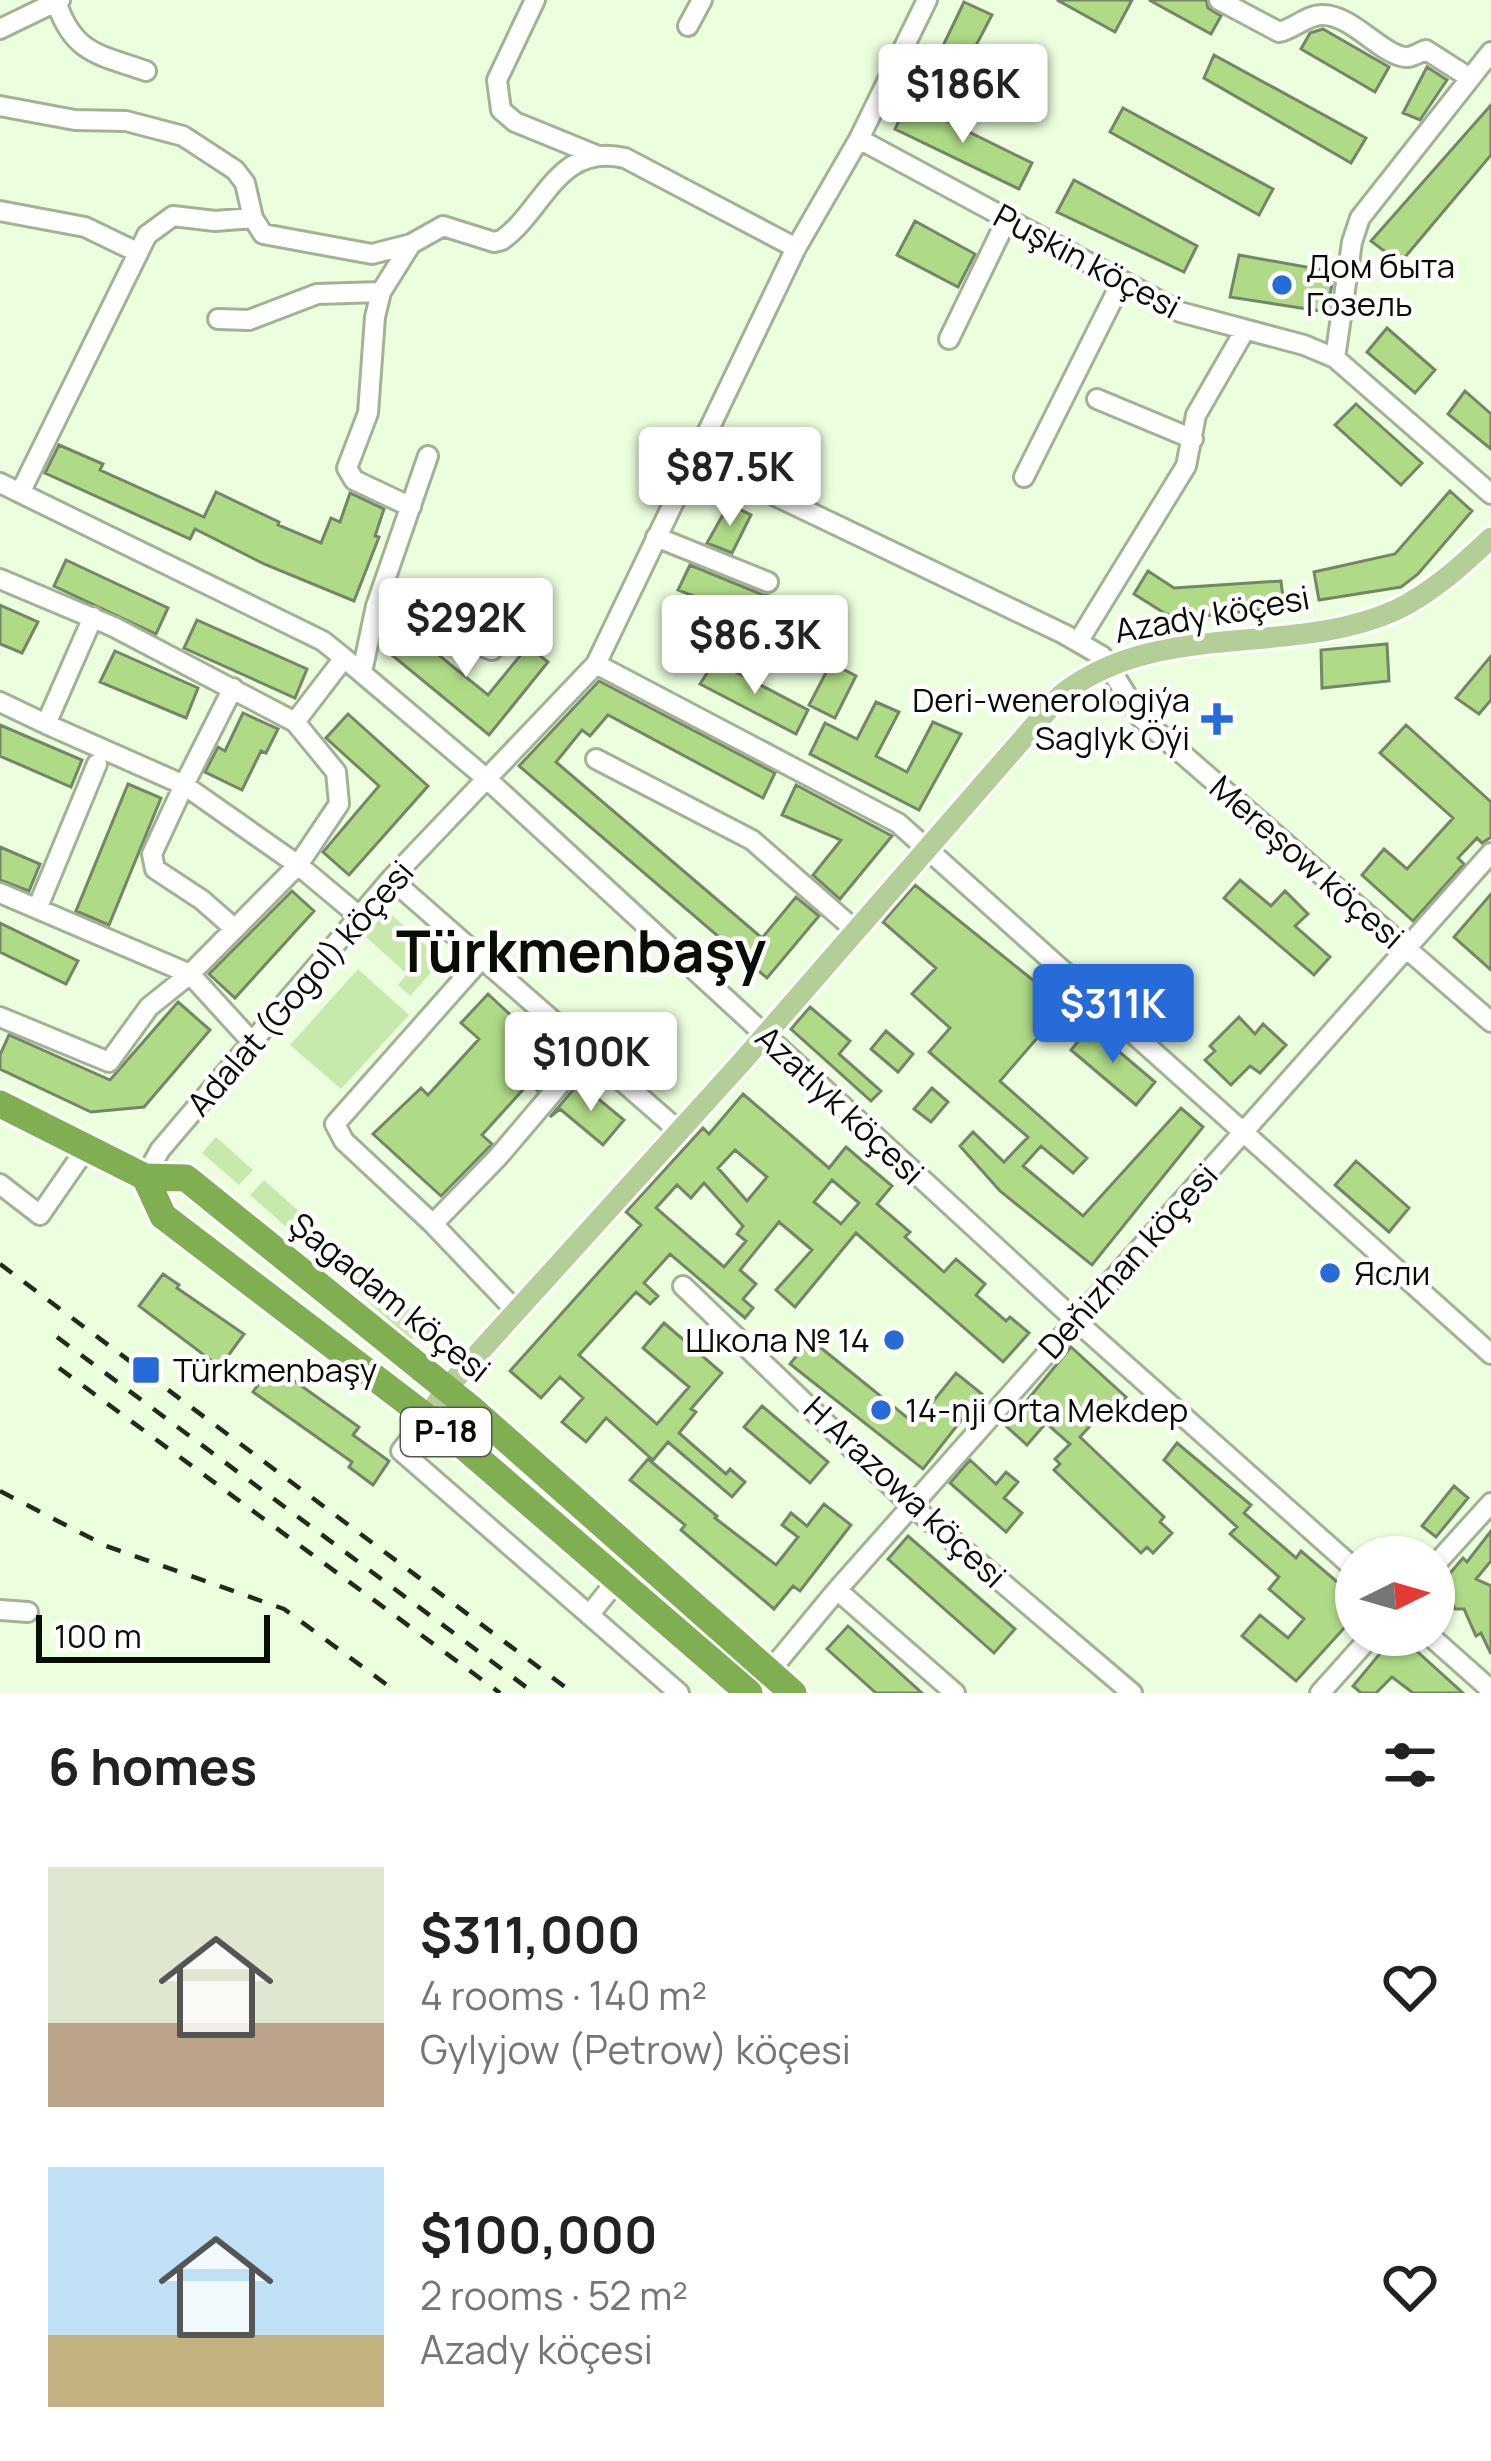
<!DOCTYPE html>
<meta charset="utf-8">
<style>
:root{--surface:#fff;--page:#f2f2f2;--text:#222;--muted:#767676;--accent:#266bd7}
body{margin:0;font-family:Manrope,sans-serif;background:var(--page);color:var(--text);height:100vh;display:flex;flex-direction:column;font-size:45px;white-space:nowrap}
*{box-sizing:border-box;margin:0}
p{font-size:39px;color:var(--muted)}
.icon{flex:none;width:66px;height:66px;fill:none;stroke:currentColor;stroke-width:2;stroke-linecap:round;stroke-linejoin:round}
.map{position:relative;height:1693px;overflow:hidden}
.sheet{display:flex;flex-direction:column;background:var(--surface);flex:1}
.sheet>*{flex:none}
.needle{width:78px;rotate:85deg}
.buttons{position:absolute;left:1335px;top:1536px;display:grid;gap:24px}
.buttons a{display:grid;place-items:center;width:120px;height:120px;border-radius:50%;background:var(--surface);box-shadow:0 3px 9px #0004;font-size:60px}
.scale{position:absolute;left:36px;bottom:30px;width:234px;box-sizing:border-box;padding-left:12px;border:6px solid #090e05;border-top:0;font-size:33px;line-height:42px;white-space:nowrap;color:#090e05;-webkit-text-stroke:9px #fff;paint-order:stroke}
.price{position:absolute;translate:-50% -102px;padding:0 27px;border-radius:12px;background:#fff;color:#222;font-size:39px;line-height:78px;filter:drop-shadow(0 3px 6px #0008)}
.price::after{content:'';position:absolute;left:50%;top:72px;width:36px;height:27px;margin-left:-18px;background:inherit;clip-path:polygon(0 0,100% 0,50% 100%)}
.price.current{background:var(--accent);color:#fff}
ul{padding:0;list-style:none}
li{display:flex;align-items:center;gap:36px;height:300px;padding:0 48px}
li span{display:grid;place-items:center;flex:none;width:336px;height:240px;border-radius:0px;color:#555}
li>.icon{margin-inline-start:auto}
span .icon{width:144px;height:144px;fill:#fffc;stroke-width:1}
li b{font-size:51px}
h2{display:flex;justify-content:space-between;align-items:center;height:144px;padding:0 48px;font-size:51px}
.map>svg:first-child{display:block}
.green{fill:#c7e9ac}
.building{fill:#afdb87;stroke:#758568;stroke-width:3;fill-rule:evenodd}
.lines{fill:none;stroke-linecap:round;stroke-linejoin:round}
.minor-casing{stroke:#a1b394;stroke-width:24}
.major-casing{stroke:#fff;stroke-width:27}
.highway-casing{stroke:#fff;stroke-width:33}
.minor{stroke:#fff;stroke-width:18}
.major{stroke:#b3cf97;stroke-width:21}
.highway{stroke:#80af52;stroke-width:27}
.rail{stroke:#22291d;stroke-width:4.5;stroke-dasharray:15 15;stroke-linecap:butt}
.poi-dot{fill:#266bd7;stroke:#fff;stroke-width:4.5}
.labels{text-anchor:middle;stroke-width:9;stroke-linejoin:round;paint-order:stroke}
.shield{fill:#fff;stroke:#535650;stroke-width:3}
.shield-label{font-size:30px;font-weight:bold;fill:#090e05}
.street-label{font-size:33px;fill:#090e05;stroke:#fff}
.poi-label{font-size:33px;fill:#090e05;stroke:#fff;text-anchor:start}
.town-label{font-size:57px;font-weight:bold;fill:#090e05;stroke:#fff}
</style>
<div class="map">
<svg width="1491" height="1693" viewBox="0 0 1491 1693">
<rect width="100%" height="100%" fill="#ebfedd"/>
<path class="green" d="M387,911L442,960L410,996L398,985L407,974L365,936Z
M358,969L409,1015L341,1089L290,1045Z
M216,1137L253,1170L239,1185L202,1153Z
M264,1180L313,1224L300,1239L250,1195Z
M343,1249L436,1334L409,1339L329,1266Z"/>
<path class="building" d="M1057,0H1132L1115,32Z
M1149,0H1206L1208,8L1221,16L1211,34Z
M964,2L992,15L951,93L926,81Z
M1323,29L1389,67L1375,92L1301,49L1310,33Z
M1214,55L1366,138L1351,163L1204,78Z
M1427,67L1447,80L1420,120L1403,113Z
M908,102L1032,163L1019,189L895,129Z
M1491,105V155L1400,263L1371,241Z
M1123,108L1273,189L1259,215L1110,132Z
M1074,180L1197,246L1184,272L1057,212Z
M915,221L975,254L958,287L897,255Z
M1239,255L1334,272L1327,312L1230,297Z
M1387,328L1435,370L1415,393L1367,352Z
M1465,391L1491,414V449L1448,414Z
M1356,404L1422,463L1401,485L1335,425Z
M59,445L103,464L100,470L204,517L216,492L279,522L278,525L321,543L331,518L340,522L350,493L384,509L375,536L379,537L354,601L264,564L195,529L190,539L45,473Z
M1450,491L1472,511L1418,574L1401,587L1319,600L1314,572L1395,554Z
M729,504L751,515L732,553L707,543Z
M66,560L168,608L156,634L54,586Z
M690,565L763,595L788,599L775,628L678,590Z
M1148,571L1174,588L1281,581L1284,607L1186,618L1166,614L1134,594Z
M0,605L38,622L22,653L0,644Z
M197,620L307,669L295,698L184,648Z
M396,628L414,635L488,695L528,646L548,662L489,735L381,646Z
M1387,644L1389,681L1322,688L1321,650Z
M115,651L198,688L186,718L100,682Z
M1491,656V700L1479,714L1456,698Z
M715,661L808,710L796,734L700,684Z
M831,663L856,676L835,718L809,705Z
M599,681L775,773L763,798L608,715L590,736L582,730L556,762L762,938L796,897L819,916L767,978L519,766Z
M876,702L899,712L876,756L907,772L933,722L961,734L919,810L810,754L825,723L857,739Z
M243,713L278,729L266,753L261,751L242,790L205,772L218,747L225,751Z
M348,714L428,786L349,875L323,852L379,786L326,738Z
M0,725L82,760L71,787L0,756Z
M1406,725L1491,802V837L1482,843L1477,838L1458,858L1464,864L1413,921L1362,875L1384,849L1407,869L1453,818L1380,753Z
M128,784L161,798L109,925L76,911Z
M796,785L892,836L840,899L813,875L841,840L782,815Z
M0,847L40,864L29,891L0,880Z
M1240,880L1271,906L1285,891L1308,914L1295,926L1330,957L1314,975L1224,898Z
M915,885L1065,1006L1000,1081L1087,1158L1073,1173L1041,1146L1023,1166L1083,1216L1181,1108L1203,1127L1092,1265L1000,1191L960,1146L973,1132L1004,1162L1028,1137L929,1052L950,1028L912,994L936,968L883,922Z
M292,891L314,911L235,998L209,974Z
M1491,894V970L1454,937Z
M0,923L78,961L66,984L0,952Z
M488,994L561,1062L537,1090L529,1083L482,1135L492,1144L441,1196L373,1134L421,1088L428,1095L479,1039L461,1023Z
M178,1002L210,1030L144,1107L91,1112L0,1069V1055L9,1035L110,1080Z
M810,1007L850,1041L839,1054L881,1091L871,1101L791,1029Z
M1239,1017L1255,1034L1263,1024L1286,1045L1260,1073L1250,1066L1231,1085L1205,1060L1215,1051L1210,1046Z
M1090,1027L1155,1082L1136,1105L1071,1050Z
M886,1031L913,1054L898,1072L871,1049Z
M579,1083L624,1120L603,1145L560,1109L550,1117Z
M932,1088L948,1102L931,1122L914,1109Z
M743,1094L829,1168L846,1147L892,1186L877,1204L910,1232L905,1237L944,1272L956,1259L985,1284L976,1295L1006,1321L1010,1317L1029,1333L1003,1362L856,1233L795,1307L776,1290L812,1250L779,1222L740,1270L756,1284L743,1299L753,1308L745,1318L670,1254L644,1283L658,1296L650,1304L636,1292L579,1355L657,1424L689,1387L643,1348L664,1323L722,1373L691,1409L696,1412L679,1433L726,1474L730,1469L745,1482L732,1497L668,1442L653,1460L606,1418L586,1442L562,1422L583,1398L560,1377L541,1398L510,1371L641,1225L626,1212L703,1128L709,1134ZM735,1150L767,1177L747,1201L718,1168ZM832,1180L859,1203L841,1224L814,1202ZM704,1183L743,1226L737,1234L746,1241L724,1267L656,1208L677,1185L691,1198Z
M1356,1161L1409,1208L1389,1232L1335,1185Z
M163,1274L179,1285L177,1288L244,1334L220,1367L139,1306Z
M810,1339L915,1424L956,1373L982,1394L923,1469L790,1364Z
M1071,1347L1126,1397L1115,1409L1110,1404L1080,1437L1164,1517L1160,1522L1172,1533L1153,1553L1147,1547L1141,1553L1054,1470L1060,1464L1055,1459L1070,1444L1046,1423L1027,1445L1006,1426Z
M272,1365L359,1427L353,1435L389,1461L373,1485L349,1467L352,1462L253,1392Z
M762,1406L828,1462L810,1483L744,1427Z
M1177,1443L1251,1505L1244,1513L1296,1558L1301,1551L1356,1598V1615L1296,1681L1242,1636L1260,1615L1288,1638L1304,1619L1269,1589L1279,1577L1230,1534L1237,1527L1164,1460Z
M648,1459L717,1516L715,1518L776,1565L798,1537L782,1525L791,1513L807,1526L824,1504L851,1525L800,1591L793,1586L774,1609L681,1530L685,1525L630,1480Z
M970,1460L996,1484L1006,1472L1018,1482L1004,1498L1022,1513L1006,1532L950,1483Z
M1454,1486L1468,1498L1436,1537L1422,1526Z
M1491,1531V1561L1476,1579L1491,1586V1654L1481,1633L1476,1636L1464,1609H1455L1449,1595L1434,1612V1592L1463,1558L1467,1562Z
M908,1536L1015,1629L994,1653L888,1559Z
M848,1626L922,1693H876L827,1649Z
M1392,1639L1407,1651L1411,1646L1463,1693H1413L1392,1677L1376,1693H1361L1353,1686Z"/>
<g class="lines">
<defs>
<path id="minor" d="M535,0L497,80L501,110L515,122L596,155
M1219,0L1279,32C1294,29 1308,14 1323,15C1353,15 1384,58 1408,57C1414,56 1420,52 1426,50L1470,78
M57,4C74,54 100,55 146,71
M688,26L702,0
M0,29L60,0
M0,106L75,120L126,121L183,136L235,170L245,183L253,218L263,234L372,254L411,244L443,226L494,242L502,240C544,210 558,142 625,158L796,248
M859,139L1180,312L1304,345L1335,358L1491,494
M0,211L85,227L137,252
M218,319L249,320L317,294L381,292
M949,339L1007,219
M1335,358L1352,242L1360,218L1491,52
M1097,399L1193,439
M694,457L1064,634L1102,656L1141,718L1491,1022
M1024,477L1122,281
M0,483L323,641L344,658L488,780L1075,1320L1356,1570
M20,493L147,235L173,216L215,221L253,218
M411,507L354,480L347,468L368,413L375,317L381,292L411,244
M656,537L768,582
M0,579L114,627L295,722L336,772L339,804L298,865L190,974L149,1007L109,1062L0,1017
M376,606L492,650
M93,617L46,724L184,785L152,854L155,869L202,900L235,929
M1078,642L1186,466L1196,415L1245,330
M596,664L898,823L1491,1354
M362,672L376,606L428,456
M233,688L184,785L298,865L359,916
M0,702L46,724
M295,722L344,658
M596,759L752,840L854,929
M391,879L679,1131
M0,893L190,974L252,1042
M37,909L97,764
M482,958L335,1124L344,1141L433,1224L516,1311
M145,1177L160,1150L391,879L596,664L796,248L859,139L927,0
M0,1184L40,1215L85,1150
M433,1224L498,1157L589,1050
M683,1286L912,1506L1132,1693
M427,1418L401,1451L679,1693
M1434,1566L1491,1503
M837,1590L955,1693
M0,1610L28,1612
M589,1615L619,1578
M1429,1635L1491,1690
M769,1672L837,1590L1491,853
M1320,1693L1372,1635"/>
<path id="major" d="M427,1418L446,1389L740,1064L1061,695C1157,618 1291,658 1396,610C1432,593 1462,565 1491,538"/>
<path id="highway" d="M0,1104L145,1177L186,1178L473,1410L793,1693
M145,1177L163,1216L454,1438L749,1693"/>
</defs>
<use href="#minor" class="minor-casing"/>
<use href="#major" class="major-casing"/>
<use href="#highway" class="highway-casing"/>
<use href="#minor" class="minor"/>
<use href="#major" class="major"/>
<use href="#highway" class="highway"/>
<path class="rail" d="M0,1264L573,1693
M57,1337L534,1693
M59,1368L500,1693
M0,1491L106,1546L284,1609L398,1693"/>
</g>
<g class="poi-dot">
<circle cx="1282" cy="285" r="12"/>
<path d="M1211 701h12v12h12v12h-12v12h-12v-12h-12v-12h12z"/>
<circle cx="1330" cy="1273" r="12"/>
<circle cx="894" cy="1340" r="12"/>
<rect x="131" y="1355" width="30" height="30" rx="6"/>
<circle cx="881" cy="1410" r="12"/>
</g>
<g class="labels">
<rect class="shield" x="401" y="1408" width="90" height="48" rx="9"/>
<g class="shield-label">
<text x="446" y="1442">P-18</text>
</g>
<g class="street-label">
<text transform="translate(1087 261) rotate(28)" y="12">Puşkin köçesi</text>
<text transform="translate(1212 614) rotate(-10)" y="12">Azady köçesi</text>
<text transform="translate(1307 862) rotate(41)" y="12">Mereşow köçesi</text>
<text transform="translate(300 988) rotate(-49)" y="12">Adalat (Gogol) köçesi</text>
<text transform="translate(840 1105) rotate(43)" y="12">Azatlyk köçesi</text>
<text transform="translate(1128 1261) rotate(-48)" y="12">Deňizhan köçesi</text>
<text transform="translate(390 1297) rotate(39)" y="12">Şagadam köçesi</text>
<text transform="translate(905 1492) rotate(43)" y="12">H Arazowa köçesi</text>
</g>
<g class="poi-label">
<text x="1306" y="278">Дом быта<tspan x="1306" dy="38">Гозель</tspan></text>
<text x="1190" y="712" text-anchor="end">Deri-wenerologiýa<tspan x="1190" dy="38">Saglyk Öýi</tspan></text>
<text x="1354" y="1285">Ясли</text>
<text x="870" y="1352" text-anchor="end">Школа № 14</text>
<text x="173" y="1382">Türkmenbaşy</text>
<text x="905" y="1422">14-nji Orta Mekdep</text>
</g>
<g class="town-label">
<text x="581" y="972">Türkmenbaşy</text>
</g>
</g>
</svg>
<div class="buttons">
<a><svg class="needle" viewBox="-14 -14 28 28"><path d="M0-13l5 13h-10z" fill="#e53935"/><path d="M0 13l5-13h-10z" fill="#767676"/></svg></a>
</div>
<div class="scale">100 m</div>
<b class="price" style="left:963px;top:146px">$186K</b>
<b class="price" style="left:730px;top:529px">$87.5K</b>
<b class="price" style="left:466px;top:680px">$292K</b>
<b class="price" style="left:755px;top:697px">$86.3K</b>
<b class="price current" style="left:1113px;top:1066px">$311K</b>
<b class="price" style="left:591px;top:1114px">$100K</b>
</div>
<section class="sheet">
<h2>6 homes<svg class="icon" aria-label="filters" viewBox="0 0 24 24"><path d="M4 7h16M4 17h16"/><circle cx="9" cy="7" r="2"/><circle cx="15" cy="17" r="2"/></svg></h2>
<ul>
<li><span style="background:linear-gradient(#dfe7d0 65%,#b9a48a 0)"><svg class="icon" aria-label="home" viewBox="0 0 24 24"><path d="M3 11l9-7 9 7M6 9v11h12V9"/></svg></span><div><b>$311,000</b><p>4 rooms · 140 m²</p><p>Gylyjow (Petrow) köçesi</p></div><svg class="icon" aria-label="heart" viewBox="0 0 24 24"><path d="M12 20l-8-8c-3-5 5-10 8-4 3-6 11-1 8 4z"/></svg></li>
<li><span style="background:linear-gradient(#bfe0f5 70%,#c2b280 0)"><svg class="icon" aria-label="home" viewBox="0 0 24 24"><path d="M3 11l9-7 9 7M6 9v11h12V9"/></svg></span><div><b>$100,000</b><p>2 rooms · 52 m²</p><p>Azady köçesi</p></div><svg class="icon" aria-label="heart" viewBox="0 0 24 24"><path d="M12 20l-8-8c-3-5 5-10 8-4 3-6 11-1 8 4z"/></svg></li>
</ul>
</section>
